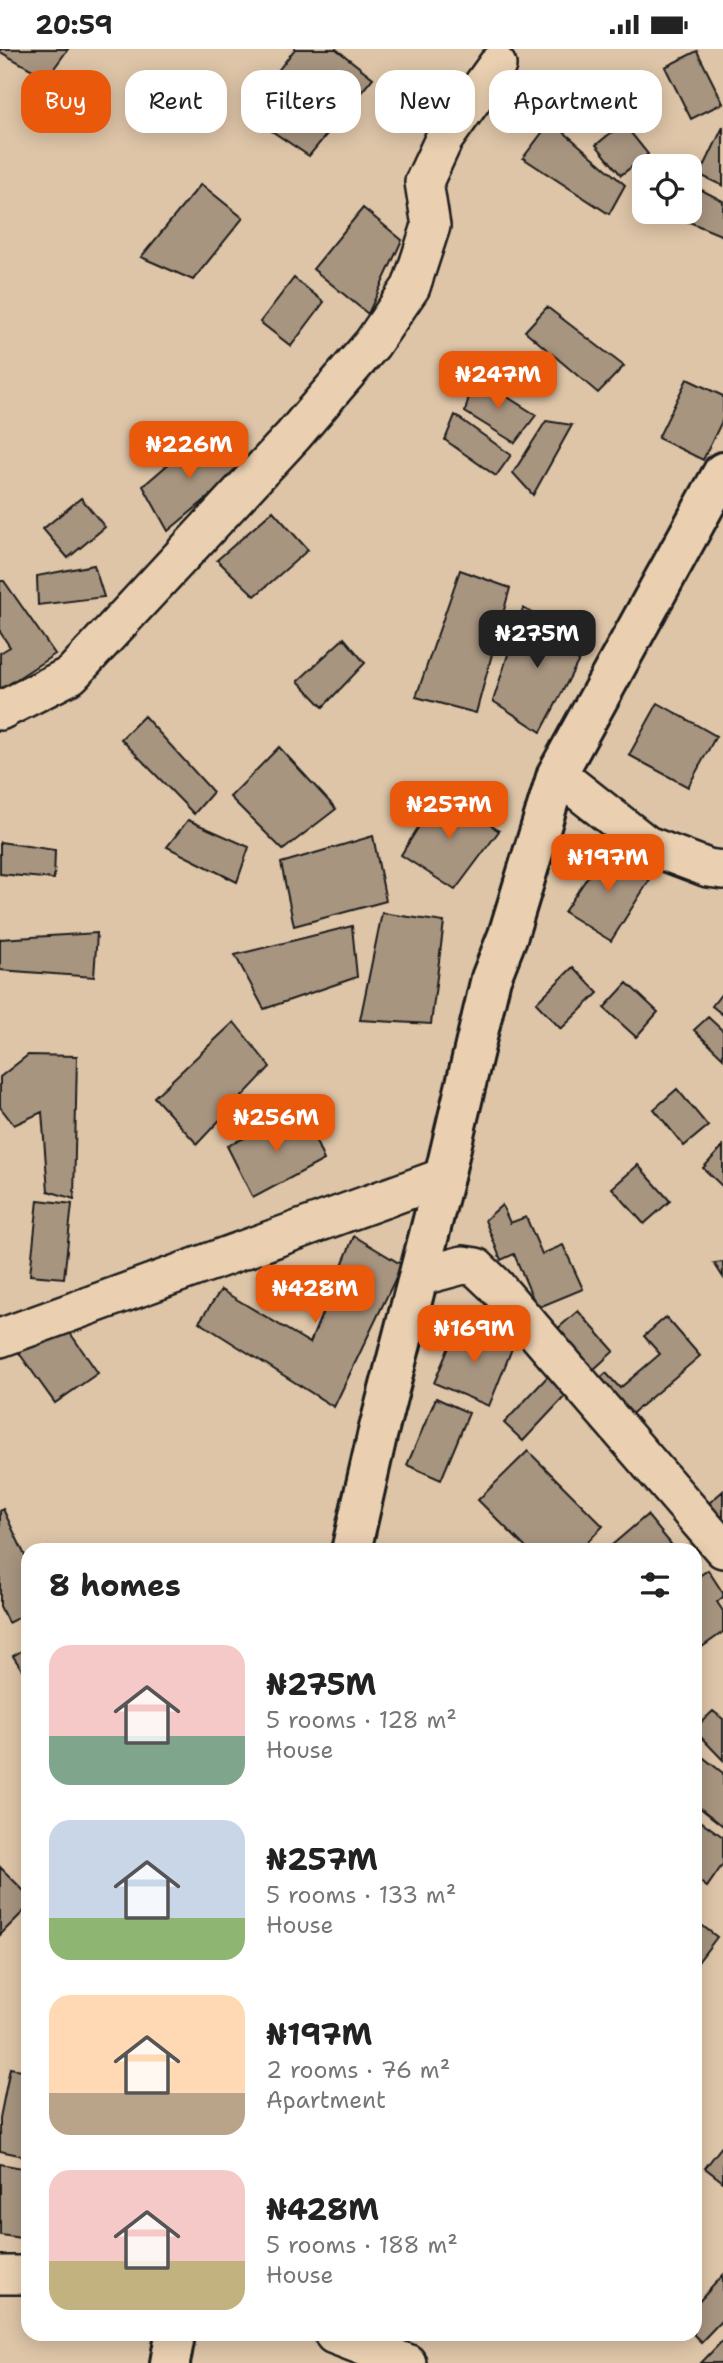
<!DOCTYPE html>
<meta charset="utf-8">
<style>
:root{--surface:#fff;--page:#f6f6f6;--text:#222;--muted:#767676;--accent:#ea580c}
body{margin:0;font-family:"Shantell Sans",sans-serif;background:var(--page);color:var(--text);height:100vh;display:flex;flex-direction:column;font-size:26px;white-space:nowrap}
*{box-sizing:border-box;margin:0}
p{font-size:23px;color:var(--muted)}
.icon{flex:none;width:38px;height:38px;fill:none;stroke:currentColor;stroke-width:2;stroke-linecap:round;stroke-linejoin:round}
.map{position:relative;flex:1;overflow:hidden}
.panel{position:absolute;left:21px;top:1494px;width:681px;height:798px;display:flex;flex-direction:column;background:var(--surface);border-radius:21px;box-shadow:0 4px 18px #0003}
.panel>*{flex:none}
.top-card{position:absolute;left:21px;top:21px;width:682px;height:63px;display:flex;gap:14px}
.tools{position:absolute;left:632px;top:105px;display:grid;gap:14px}
.tools a{display:grid;place-items:center;width:70px;height:70px;border-radius:14px;background:var(--surface);box-shadow:0 4px 18px #0003;font-size:35px}
.price{position:absolute;translate:-50% -60px;padding:0 16px;border-radius:14px;background:var(--accent);color:#fff;font-size:23px;line-height:46px;filter:drop-shadow(0 2px 4px #0008)}
.price::after{content:'';position:absolute;left:50%;top:42px;width:21px;height:16px;margin-left:-10px;background:inherit;clip-path:polygon(0 0,100% 0,50% 100%)}
.price.selected{background:#222;color:#fff}
ul{padding:0;list-style:none}
li{display:flex;align-items:center;gap:21px;height:175px;padding:0 28px}
li span{display:grid;place-items:center;flex:none;width:196px;height:140px;border-radius:21px;color:#555}
li>.icon{margin-inline-start:auto}
span .icon{width:84px;height:84px;fill:#fffc;stroke-width:1}
li b{font-size:30px}
h2{display:flex;justify-content:space-between;align-items:center;height:84px;padding:0 28px;font-size:30px}
.pill{padding:0 24px;border-radius:21px;background:var(--surface);box-shadow:0 4px 18px #0003;font-size:24px;line-height:63px}
.pill.selected{background:var(--accent);color:#fff}
.status{display:flex;justify-content:space-between;align-items:center;height:49px;padding:0 35px;background:var(--surface);direction:ltr}
.status svg{height:19px;fill:currentColor}
.map>svg:first-child{display:block}
.building{fill:#a89580;stroke:#1c1c1c;stroke-width:2}
.lines{fill:none;stroke-linecap:round;stroke-linejoin:round}
.street-casing{stroke:#1c1c1c;stroke-width:42}
.secondary-casing{stroke:#1c1c1c;stroke-width:44}
.street{stroke:#ead0b1;stroke-width:37}
.secondary{stroke:#ead0b1;stroke-width:38}
</style>
<div class="status"><b>20:59</b><svg viewBox="0 0 49 12"><path d="M0 12V9h3v3zM5 12V6h3v6zM10 12V3h3v9zM15 12V0h3v12zM26 1h20v11H26zM47 4h2v5h-2z"/></svg></div>
<div class="map">
<svg width="723" height="2314" viewBox="0 0 723 2314">
<rect width="100%" height="100%" fill="#dec5a8"/>
<filter id="ink" filterUnits="userSpaceOnUse"><feTurbulence type="fractalNoise" baseFrequency=".0143" numOctaves="2"/><feDisplacementMap in="SourceGraphic" scale="14" xChannelSelector="R" yChannelSelector="G"/><feConvolveMatrix kernelMatrix="1 2 1 2 8 2 1 2 1" color-interpolation-filters="sRGB"/></filter>
<g filter="url(#ink)">
<path class="building" d="M0,0H68L47,29L0,3Z
M295,0H336L373,29L309,107L245,64Z
M697,2L723,54L691,70L665,18Z
M551,72L625,136L609,165L523,109Z
M623,74L648,105L621,126L596,96Z
M723,78V137L700,126Z
M201,135L243,169L193,231L141,208Z
M690,135L723,152V187L665,163H690Z
M363,159L402,191L368,265L313,220Z
M294,229L324,253L291,297L260,273Z
M547,258L624,317L598,344L525,282Z
M474,327L536,366L515,394L465,363Z
M687,330L723,347V370L703,411L658,389Z
M455,366L511,406L496,427L445,391Z
M546,372L572,376L533,446L513,424Z
M201,387L242,420L168,482L143,437Z
M81,449L105,478L68,509L43,480Z
M273,462L308,501L255,547L217,511Z
M94,516L104,548L38,556L37,527Z
M460,521L510,539L476,664L416,648Z
M0,532H4L55,605L0,641V604L10,598L0,583Z
M523,559L587,596L541,683L493,652Z
M344,589L365,614L323,658L298,632Z
M658,654L716,687L688,738L629,706Z
M144,667L213,743L194,765L121,690Z
M279,698L336,760L283,801L230,748Z
M441,742L499,782L455,841L401,806Z
M188,771L249,798L237,833L167,798Z
M373,787L386,852L294,877L281,814Z
M0,793L55,801L54,830L0,825Z
M607,799L652,827L611,892L564,863Z
M382,864L444,873L431,975L360,971Z
M352,877L357,928L264,960L235,906Z
M97,884L94,928L0,921V890Z
M573,918L598,944L561,980L536,954Z
M627,934L658,963L636,988L604,959Z
M723,943V966L712,957Z
M708,968L723,982V1009L694,981Z
M234,973L270,1018L197,1095L154,1048Z
M28,1006L77,1007L74,1150L48,1142L42,1063L14,1076L0,1058V1028Z
M677,1040L708,1077L684,1097L654,1060Z
M303,1062L324,1111L253,1149L227,1097Z
M723,1097V1138L703,1119Z
M638,1116L670,1152L644,1175L612,1139Z
M38,1151L72,1155L64,1229L30,1226Z
M502,1156L510,1174L526,1168L542,1205L563,1196L583,1240L537,1259L514,1205L501,1211L485,1171Z
M354,1187L402,1216L334,1358L199,1273L221,1241L310,1294Z
M723,1213V1228L714,1214Z
M578,1262L614,1302L593,1321L557,1280Z
M666,1268L700,1307L622,1373L591,1337L606,1324L620,1339L660,1305L644,1287Z
M63,1274L98,1324L55,1354L19,1304Z
M459,1274L513,1297L489,1357L434,1334Z
M550,1325L569,1343L523,1392L504,1374Z
M436,1349L469,1364L441,1431L407,1416Z
M528,1402L603,1477L579,1502H529L478,1451Z
M723,1442V1471L709,1454Z
M3,1460L28,1513V1564L8,1574L0,1557V1462Z
M647,1466L671,1495L663,1502H605Z
M708,1521L723,1544V1548L717,1553L723,1562V1583L695,1603V1530Z
M28,1598V1630L13,1607Z
M713,1662L723,1670V1711L695,1682V1679Z
M695,1702L723,1724V1777L695,1755Z
M695,1768L723,1788V1815L707,1838L695,1829Z
M0,1818L28,1846V1858L0,1886Z
M695,1871L717,1888L695,1917Z
M10,2019L28,2022V2108L0,2102V2069Z
M723,2096V2133L705,2119Z
M0,2115L28,2120V2190L0,2186Z
M723,2226V2270L701,2293L694,2286L695,2257Z
M723,2291V2314H701Z"/>
<g class="lines">
<defs>
<path id="street" d="M0,662L71,626L293,387L372,295L411,238L431,177L424,133L444,90L497,16
M557,725L647,796L708,819L723,821
M418,1228L463,1216L476,1218L495,1236L723,1500
M0,1289L444,1128
M0,2226H28
M334,2286L407,2314"/>
<path id="secondary" d="M351,1502L377,1387L444,1128L491,929L508,886L557,725L723,423
M170,2314L175,2286"/>
</defs>
<use href="#street" class="street-casing"/>
<use href="#secondary" class="secondary-casing"/>
<use href="#street" class="street"/>
<use href="#secondary" class="secondary"/>
</g>
</g>
</svg>
<div class="tools">
<a><svg class="icon" aria-label="locate" viewBox="0 0 24 24"><circle cx="12" cy="12" r="6"/><path d="M12 2v4M12 18v4M2 12h4M18 12h4"/></svg></a>
</div>
<b class="price" style="left:498px;top:362px">₦247M</b>
<b class="price" style="left:189px;top:432px">₦226M</b>
<b class="price selected" style="left:537px;top:621px">₦275M</b>
<b class="price" style="left:449px;top:792px">₦257M</b>
<b class="price" style="left:608px;top:845px">₦197M</b>
<b class="price" style="left:276px;top:1105px">₦256M</b>
<b class="price" style="left:315px;top:1276px">₦428M</b>
<b class="price" style="left:474px;top:1316px">₦169M</b>
<div class="top-card">
<a class="pill selected">Buy</a>
<a class="pill">Rent</a>
<a class="pill">Filters</a>
<a class="pill">New</a>
<a class="pill">Apartment</a>
</div>
<section class="panel">
<h2>8 homes<svg class="icon" aria-label="filters" viewBox="0 0 24 24"><path d="M4 7h16M4 17h16"/><circle cx="9" cy="7" r="2"/><circle cx="15" cy="17" r="2"/></svg></h2>
<ul>
<li><span style="background:linear-gradient(#f6c9c9 65%,#7fa58c 0)"><svg class="icon" aria-label="home" viewBox="0 0 24 24"><path d="M3 11l9-7 9 7M6 9v11h12V9"/></svg></span><div><b>₦275M</b><p>5 rooms · 128 m²</p><p>House</p></div></li>
<li><span style="background:linear-gradient(#c9d6e8 70%,#8fb573 0)"><svg class="icon" aria-label="home" viewBox="0 0 24 24"><path d="M3 11l9-7 9 7M6 9v11h12V9"/></svg></span><div><b>₦257M</b><p>5 rooms · 133 m²</p><p>House</p></div></li>
<li><span style="background:linear-gradient(#ffd9b3 70%,#b9a48a 0)"><svg class="icon" aria-label="home" viewBox="0 0 24 24"><path d="M3 11l9-7 9 7M6 9v11h12V9"/></svg></span><div><b>₦197M</b><p>2 rooms · 76 m²</p><p>Apartment</p></div></li>
<li><span style="background:linear-gradient(#f6c9c9 65%,#c2b280 0)"><svg class="icon" aria-label="home" viewBox="0 0 24 24"><path d="M3 11l9-7 9 7M6 9v11h12V9"/></svg></span><div><b>₦428M</b><p>5 rooms · 188 m²</p><p>House</p></div></li>
</ul>
</section>
</div>
